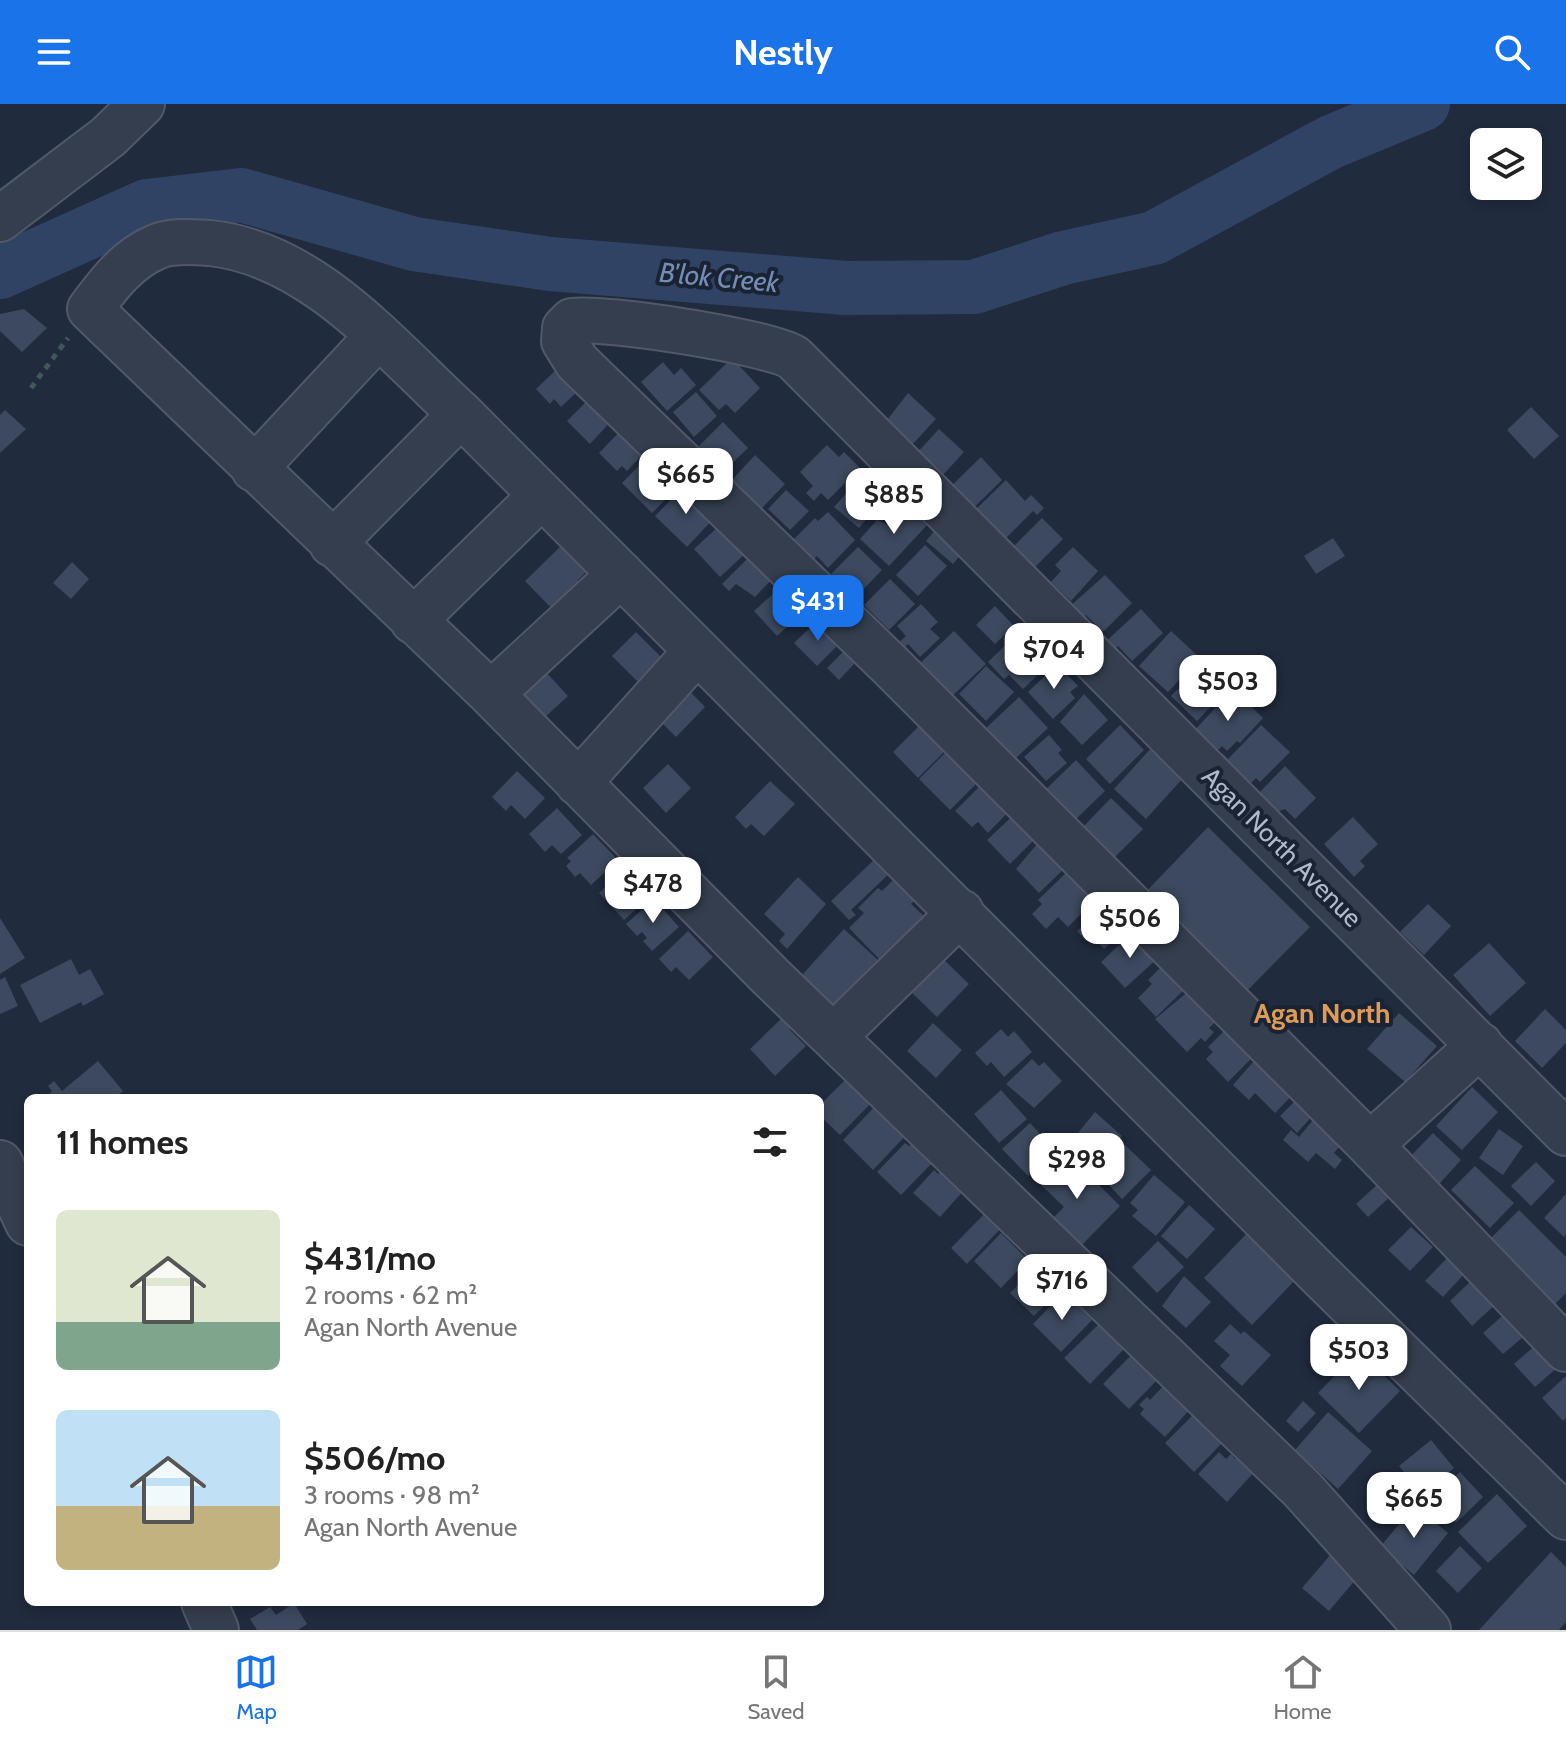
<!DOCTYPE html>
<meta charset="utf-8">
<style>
:root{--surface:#fff;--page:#f6f6f6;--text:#222;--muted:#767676;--line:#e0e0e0;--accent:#1a73e8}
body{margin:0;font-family:Cabin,sans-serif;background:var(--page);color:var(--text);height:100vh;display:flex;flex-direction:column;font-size:30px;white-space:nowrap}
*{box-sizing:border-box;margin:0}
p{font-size:26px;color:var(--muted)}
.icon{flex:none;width:44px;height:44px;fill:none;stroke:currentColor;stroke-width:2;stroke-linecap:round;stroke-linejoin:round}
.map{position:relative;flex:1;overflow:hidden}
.details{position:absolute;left:24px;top:990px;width:800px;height:512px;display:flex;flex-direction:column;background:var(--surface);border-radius:12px;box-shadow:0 4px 12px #0003}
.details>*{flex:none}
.controls{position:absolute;left:1470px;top:24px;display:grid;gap:16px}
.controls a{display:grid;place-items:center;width:72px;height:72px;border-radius:12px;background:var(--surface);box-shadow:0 4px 12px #0003;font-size:40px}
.price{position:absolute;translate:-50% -68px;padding:0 18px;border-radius:16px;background:#fff;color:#222;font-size:26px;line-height:52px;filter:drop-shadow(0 2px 4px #0008)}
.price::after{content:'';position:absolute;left:50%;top:48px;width:24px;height:18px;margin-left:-12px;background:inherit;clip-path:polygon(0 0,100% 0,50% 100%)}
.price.selected{background:var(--accent);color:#fff}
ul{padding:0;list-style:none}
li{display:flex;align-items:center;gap:24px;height:200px;padding:0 32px}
li span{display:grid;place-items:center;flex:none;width:224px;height:160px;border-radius:12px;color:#555}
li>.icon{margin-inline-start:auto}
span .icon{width:96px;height:96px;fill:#fffc;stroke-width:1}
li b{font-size:34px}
h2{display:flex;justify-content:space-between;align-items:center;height:96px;padding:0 32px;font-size:34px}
header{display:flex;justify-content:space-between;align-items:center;height:104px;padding:0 32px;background:var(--accent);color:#fff;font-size:36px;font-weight:700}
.menu{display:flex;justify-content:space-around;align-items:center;height:112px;border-top:2px solid var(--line);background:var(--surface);font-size:22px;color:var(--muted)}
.menu a{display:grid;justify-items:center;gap:4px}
.menu .selected{color:var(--accent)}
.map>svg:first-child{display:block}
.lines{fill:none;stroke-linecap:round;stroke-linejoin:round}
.river{stroke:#314365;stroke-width:54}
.building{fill:#3c495e}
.minor-casing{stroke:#505869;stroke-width:48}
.path{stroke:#41575c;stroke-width:5;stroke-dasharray:6 6;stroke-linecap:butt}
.minor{stroke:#353e4e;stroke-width:44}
.labels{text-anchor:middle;stroke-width:8;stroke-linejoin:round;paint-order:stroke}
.street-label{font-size:26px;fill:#b0b8c9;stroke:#1a2333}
.water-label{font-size:28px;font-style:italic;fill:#758cb4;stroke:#1a2333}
.neighbourhood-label{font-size:28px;font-weight:bold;fill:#de9a57;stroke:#1a2333}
</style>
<header><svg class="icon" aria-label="menu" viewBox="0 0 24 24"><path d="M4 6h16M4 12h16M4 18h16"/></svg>Nestly<svg class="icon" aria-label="search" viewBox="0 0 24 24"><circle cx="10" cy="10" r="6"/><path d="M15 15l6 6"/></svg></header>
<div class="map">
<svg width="1566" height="1526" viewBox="0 0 1566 1526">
<rect width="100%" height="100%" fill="#212b3e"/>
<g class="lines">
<path class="river" d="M0,168L147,102L241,91L414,140L550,160L846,184L974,183L1063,154L1154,134L1331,38L1423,0"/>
</g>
<path class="building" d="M24,205L47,224L22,248L0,227V210Z
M732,254L760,284L735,309L726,300L719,306L699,286Z
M663,258L674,271L681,264L696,281L667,307L641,278Z
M559,263L580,285L561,303L554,295L550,300L536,285Z
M696,288L717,312L694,333L673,308Z
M908,289L936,315L910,343L884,320Z
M591,293L613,315L590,340L567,317Z
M1531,303L1559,332L1534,355L1507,326Z
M5,306L26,325L0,349V311Z
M723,318L748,344L723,368L698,343Z
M623,324L646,347L627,367L622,362L617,367L599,349Z
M939,325L964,348L941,373L916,350Z
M827,341L839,353L844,348L860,364L828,396L821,389L814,397L806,389L813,382L800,368Z
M652,349L681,380L652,409L622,379Z
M755,351L785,380L762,404L732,376Z
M981,353L1002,376L964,413L942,391Z
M862,371L886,392L859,424L834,403Z
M1006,376L1025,397L1031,391L1044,404L1037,411L1033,407L1005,435L995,425L987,433L968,413Z
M684,382L716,412L687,443L655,412Z
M786,386L809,407L790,426L768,405Z
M909,402L928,420L889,462L860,435L877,416L891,422Z
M828,408L855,436L828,464L817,452L810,459L790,439L815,414L818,417Z
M1042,414L1063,435L1029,469L1008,448Z
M722,419L748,447L720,473L694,445Z
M936,425L963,448L953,460L926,437Z
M1333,434L1345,452L1316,470L1304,452Z
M565,438L590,464L577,477L588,489L562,515L525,477Z
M925,441L947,462L918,492L896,471Z
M858,443L882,466L855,494L831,470Z
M1073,443L1098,467L1071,497L1051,478L1061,467L1055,461Z
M752,450L774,473L755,493L736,480L729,487L722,480Z
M72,458L89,475L71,495L53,479Z
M1105,471L1132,499L1103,528L1086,511L1081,516L1068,504Z
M890,475L915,500L889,526L864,501Z
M786,478L808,504L777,532L754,507Z
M921,500L938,518L930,525L940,534L920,553L908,540L900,548L895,542L906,532L897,522Z
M995,502L1014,522L995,540L976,521Z
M1141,505L1163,529L1132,557L1118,542L1111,549L1103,540Z
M819,515L841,538L817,562L794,539Z
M1032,515L1063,547L1023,585L1009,571L1004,575L988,558Z
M954,527L986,560L949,595L918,561Z
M1171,527L1200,554L1168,588L1139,562Z
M636,528L669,561L645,585L612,552Z
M844,547L855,559L839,576L827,564Z
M1057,560L1078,582L1070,588L1075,594L1053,615L1028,588Z
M986,562L1014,588L986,617L959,590Z
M544,566L568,592L544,614L520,588Z
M1194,569L1219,594L1197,617L1171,592Z
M682,579L705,603L676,633L652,609Z
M1233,585L1263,614L1240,639L1237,637L1227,647L1222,642L1215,649L1192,629Z
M1084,590L1108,616L1082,641L1060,618Z
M1019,593L1048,624L1014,656L985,625Z
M926,615L951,641L918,674L893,648Z
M1120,621L1144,646L1110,680L1086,655Z
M1261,621L1290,648L1260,678L1256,674L1244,686L1214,658L1222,649L1228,655Z
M1049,631L1062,646L1058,649L1067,659L1046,677L1024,653Z
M1152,643L1184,673L1146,715L1114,685Z
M950,644L981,675L950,706L919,675Z
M1076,656L1105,687L1073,718L1043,688Z
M668,660L691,684L666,709L643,684Z
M1285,662L1316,694L1295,715L1285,705L1271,710L1255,693Z
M517,667L545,694L525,715L511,701L506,707L492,693Z
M986,676L1013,703L988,729L978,718L972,723L955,707Z
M770,677L795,700L764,732L751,720L746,725L735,713Z
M1111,694L1143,725L1113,755L1082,724Z
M1023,702L1038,732L1010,760L987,736Z
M557,704L582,731L561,750L552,741L545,748L529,730Z
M1353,713L1378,740L1360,757L1365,762L1354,773L1324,740Z
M1208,723L1310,823L1242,892L1141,793Z
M1048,727L1066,763L1039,789L1016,765Z
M593,730L618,756L591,781L580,769L575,773L566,762L571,757L567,754Z
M879,751L893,766L851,806L856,811L849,816L831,797Z
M630,760L656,787L624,816L599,789Z
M1072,763L1100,791L1068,823L1058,813L1046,825L1032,810L1042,800L1038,796Z
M897,772L918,793L911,800L925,813L882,858L849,824L864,809L858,804L878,784L882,787Z
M798,773L826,800L787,845L779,837L785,830L764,810Z
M654,795L679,823L652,847L643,837L647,834L642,828L637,832L626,820Z
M1106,799L1128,823L1104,845L1092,832L1086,837L1077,827Z
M1428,800L1451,822L1424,851L1400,828Z
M0,814L25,854L0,870Z
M844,825L878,856L835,904L801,872Z
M688,827L713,853L689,876L676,863L671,868L659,855Z
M1134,827L1158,854L1125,884L1101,858Z
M1489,839L1526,879L1490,912L1453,871Z
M941,853L969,880L937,913L909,886Z
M71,855L79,871L90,865L104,890L83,902L81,898L40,919L20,881Z
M1165,859L1187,883L1156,913L1138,894L1152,880L1148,876Z
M5,873L18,902L0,910V876Z
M1196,881L1224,910L1209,924L1214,928L1205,938L1201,934L1187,948L1155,915Z
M1545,905L1566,926V939L1542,964L1515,937Z
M787,909L797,919L790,926L806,942L775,972L750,945Z
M1399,909L1437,942L1405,978L1367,945Z
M933,919L962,946L936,974L907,947Z
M1230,921L1257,949L1228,978L1206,955L1213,948L1208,943Z
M1001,925L1008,933L1014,927L1032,948L1004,973L991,958L987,962L975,949Z
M1260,950L1298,985L1275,1009L1255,989L1249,996L1233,981Z
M1032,955L1039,962L1044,958L1062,977L1034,1004L1006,980Z
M98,957L123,987L115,994H51L48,991L52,987L48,982L54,977L62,987Z
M851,970L876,994L840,1031L820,1012V1001Z
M1472,983L1498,1008L1462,1046L1436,1022Z
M1001,986L1027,1015L999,1039L974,1010Z
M1299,993L1315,1009L1297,1029L1280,1012Z
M879,998L909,1028L873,1066L843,1036Z
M1095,1008L1122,1032L1098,1059L1072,1036Z
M1317,1011L1345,1036L1334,1049L1342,1056L1335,1065L1316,1049L1308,1058L1283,1036L1291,1026L1299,1033Z
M1030,1019L1055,1046L1028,1072L1002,1045Z
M1499,1025L1523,1042L1503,1071L1479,1054Z
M1433,1029L1461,1056L1431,1089L1402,1061Z
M916,1035L936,1055L901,1091L877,1068L905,1039L909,1042Z
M1123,1039L1151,1066L1122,1095L1095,1066Z
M1060,1052L1087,1079L1092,1074L1120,1102L1081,1142L1053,1114L1064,1103L1036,1076Z
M1536,1058L1555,1077L1531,1102L1511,1082Z
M1475,1062L1514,1099L1490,1124L1451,1086Z
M944,1064L966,1084L940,1113L913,1089L934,1066L938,1070Z
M1154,1071L1185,1098L1156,1132L1132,1112L1138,1106L1130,1099Z
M1380,1078L1392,1091L1368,1113L1356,1100Z
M1566,1090V1130L1564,1133L1544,1114Z
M1189,1101L1215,1125L1187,1155L1161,1132Z
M990,1104L1006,1119L967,1160L951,1144Z
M1519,1106L1566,1153V1189L1554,1201L1489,1136Z
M1411,1123L1433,1143L1410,1167L1388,1146Z
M1252,1124L1300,1171L1252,1221L1204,1174Z
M1001,1129L1028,1156L1001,1184L974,1157Z
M1158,1137L1184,1163L1157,1189L1132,1163Z
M1448,1153L1465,1169L1443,1193L1425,1177Z
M1033,1166L1057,1189L1034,1212L1010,1189Z
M1184,1172L1211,1198L1186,1224L1162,1202Z
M1474,1174L1497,1199L1472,1222L1450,1197Z
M1064,1188L1092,1216L1061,1248L1033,1220Z
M1510,1205L1530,1227L1503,1250L1483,1229Z
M1101,1218L1126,1243L1090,1280L1064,1254Z
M1230,1220L1241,1230L1244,1227L1271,1251L1242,1282L1220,1262L1230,1251L1214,1237Z
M1538,1239L1559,1262L1535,1283L1514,1260Z
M1135,1247L1161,1272L1129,1305L1103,1280Z
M1359,1247L1400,1287L1359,1329L1318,1289Z
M1566,1272V1314L1563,1317L1542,1294Z
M1166,1279L1192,1303L1165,1333L1140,1310L1144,1305L1139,1301L1147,1293L1150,1296Z
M1303,1297L1316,1309L1298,1328L1286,1317Z
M1328,1308L1372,1347L1338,1385L1295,1346Z
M1194,1310L1222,1339L1194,1368L1165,1339Z
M1431,1336L1454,1364L1422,1390L1399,1362Z
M1219,1348L1226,1355L1231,1350L1235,1355L1240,1350L1256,1366L1227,1398L1198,1370Z
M1460,1368L1483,1393L1456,1419L1432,1395Z
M1389,1369L1406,1383L1390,1403L1373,1388Z
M1497,1390L1527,1422L1488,1459L1458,1428Z
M1415,1401L1448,1429L1414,1471L1380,1443Z
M1460,1442L1482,1464L1458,1489L1436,1467Z
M1551,1448L1566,1463V1518L1559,1526H1479Z
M1331,1450L1357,1474L1329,1507L1302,1484Z
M294,1499L307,1520L298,1526H257L250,1515L270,1503L276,1511Z"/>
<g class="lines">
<defs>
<path id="minor" d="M0,115L108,33L142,0
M254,365L377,233
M332,440L461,310
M413,517L540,393
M491,590L621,470
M578,679L697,547
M834,932L961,808
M1566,1029L794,254C770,238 603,212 572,217L565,224L564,237L577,258L889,560L1370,1041L1566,1245
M1370,1041L1480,941
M0,1059L28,1119
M204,1498L216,1526
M1428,1526L1302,1385L770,872L491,590L90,205C108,181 127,155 156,143C171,136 193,138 210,139C313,150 388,243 461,310L1319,1170L1566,1413"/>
</defs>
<use href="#minor" class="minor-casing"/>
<path class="path" d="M31,284L68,234"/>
<use href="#minor" class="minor"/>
</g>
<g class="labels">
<g class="street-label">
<text transform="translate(1282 743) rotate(45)" y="9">Agan North Avenue</text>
</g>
<g class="water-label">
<text transform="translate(719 173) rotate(5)" y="10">B'lok Creek</text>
</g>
<g class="neighbourhood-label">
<text x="1322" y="919">Agan North</text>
</g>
</g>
</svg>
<div class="controls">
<a><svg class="icon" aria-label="layers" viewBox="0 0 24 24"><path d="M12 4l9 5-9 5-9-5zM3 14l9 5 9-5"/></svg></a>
</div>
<b class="price" style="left:686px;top:412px">$665</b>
<b class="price" style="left:894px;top:432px">$885</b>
<b class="price selected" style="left:818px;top:539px">$431</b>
<b class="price" style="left:1054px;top:587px">$704</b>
<b class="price" style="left:1228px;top:619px">$503</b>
<b class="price" style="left:653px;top:821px">$478</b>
<b class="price" style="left:1130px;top:856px">$506</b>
<b class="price" style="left:1077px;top:1097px">$298</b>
<b class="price" style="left:1062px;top:1218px">$716</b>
<b class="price" style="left:1359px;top:1288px">$503</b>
<b class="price" style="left:1414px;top:1436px">$665</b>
<section class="details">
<h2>11 homes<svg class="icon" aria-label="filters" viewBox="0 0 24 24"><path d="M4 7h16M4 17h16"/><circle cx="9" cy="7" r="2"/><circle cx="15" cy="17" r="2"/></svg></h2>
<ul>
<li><span style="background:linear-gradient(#dfe7d0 70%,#7fa58c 0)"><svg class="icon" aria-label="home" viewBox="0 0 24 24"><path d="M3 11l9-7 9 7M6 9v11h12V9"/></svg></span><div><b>$431/mo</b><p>2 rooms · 62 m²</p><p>Agan North Avenue</p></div></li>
<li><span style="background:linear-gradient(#bfe0f5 60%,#c2b280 0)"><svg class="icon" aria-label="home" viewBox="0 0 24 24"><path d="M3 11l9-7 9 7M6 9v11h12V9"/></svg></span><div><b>$506/mo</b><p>3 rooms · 98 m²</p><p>Agan North Avenue</p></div></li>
</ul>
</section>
</div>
<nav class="menu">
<a class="selected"><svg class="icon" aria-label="map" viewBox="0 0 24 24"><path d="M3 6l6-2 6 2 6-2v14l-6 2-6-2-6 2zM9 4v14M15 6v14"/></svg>Map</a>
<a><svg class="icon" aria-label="saved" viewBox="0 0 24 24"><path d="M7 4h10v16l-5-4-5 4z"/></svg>Saved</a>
<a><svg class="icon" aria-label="home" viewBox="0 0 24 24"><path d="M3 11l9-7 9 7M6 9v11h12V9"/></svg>Home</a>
</nav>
